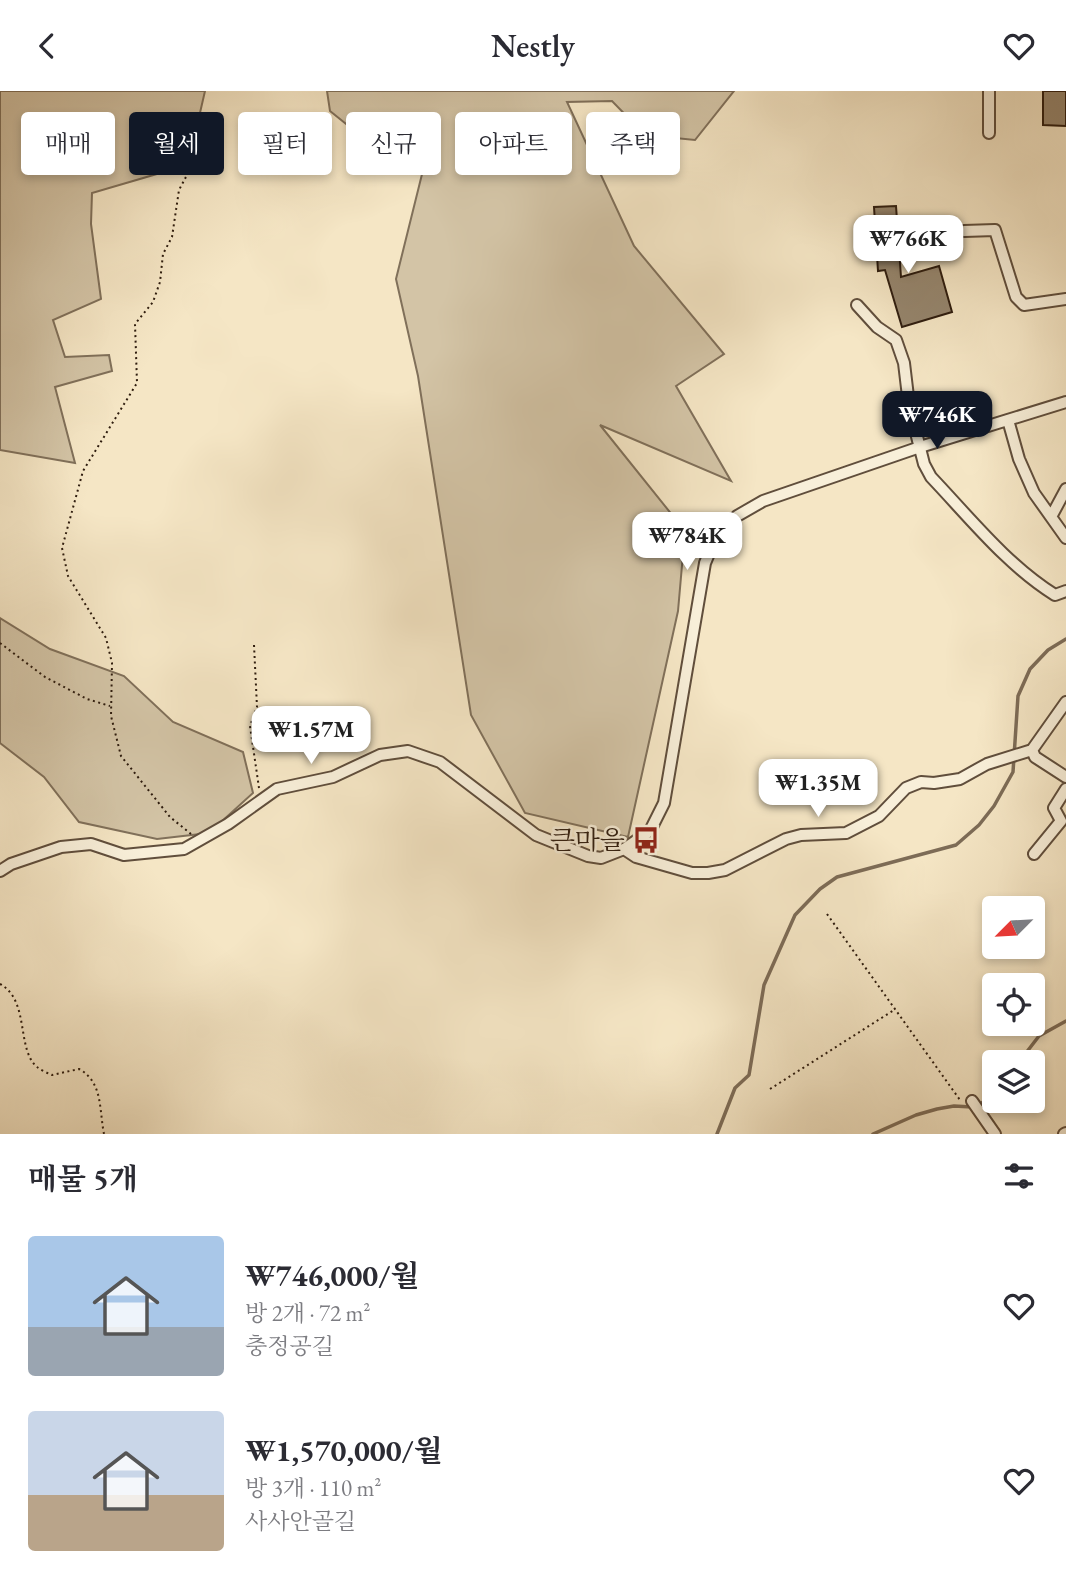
<!DOCTYPE html>
<html lang="ko">
<meta charset="utf-8">
<style>
:root{--surface:#fff;--page:#f2f2f3;--text:#2b2b33;--muted:#7c7c81;--accent:#111827}
body{margin:0;font-family:"EB Garamond","Noto Serif KR",serif;background:var(--page);color:var(--text);height:100vh;display:flex;flex-direction:column;font-size:26px;white-space:nowrap}
*{box-sizing:border-box;margin:0}
p{font-size:23px;color:var(--muted)}
.icon{flex:none;width:38px;height:38px;fill:none;stroke:currentColor;stroke-width:2;stroke-linecap:round;stroke-linejoin:round}
.map{position:relative;height:1043px;overflow:hidden}
.sheet{display:flex;flex-direction:column;background:var(--surface);flex:1}
.sheet>*{flex:none}
.top-card{position:absolute;left:21px;top:21px;width:700px;height:63px;display:flex;gap:14px}
.needle{width:46px;rotate:246deg}
.tools{position:absolute;left:982px;top:805px;display:grid;gap:14px}
.tools a{display:grid;place-items:center;width:63px;height:63px;border-radius:7px;background:var(--surface);box-shadow:0 4px 10px #0003;font-size:35px}
.price{position:absolute;translate:-50% -60px;padding:0 16px;border-radius:14px;background:#fff;color:#222;font-size:23px;line-height:46px;filter:drop-shadow(0 2px 4px #0008)}
.price::after{content:'';position:absolute;left:50%;top:42px;width:21px;height:16px;margin-left:-10px;background:inherit;clip-path:polygon(0 0,100% 0,50% 100%)}
.price.selected{background:var(--accent);color:#fff}
ul{padding:0;list-style:none}
li{display:flex;align-items:center;gap:21px;height:175px;padding:0 28px}
li span{display:grid;place-items:center;flex:none;width:196px;height:140px;border-radius:7px;color:#555}
li>.icon{margin-inline-start:auto}
span .icon{width:84px;height:84px;fill:#fffc;stroke-width:1}
li b{font-size:30px}
h2{display:flex;justify-content:space-between;align-items:center;height:84px;padding:0 28px;font-size:30px}
.chip{padding:0 24px;border-radius:7px;background:var(--surface);box-shadow:0 4px 10px #0003;font-size:24px;line-height:63px}
.chip.selected{background:var(--accent);color:#fff}
header{display:flex;justify-content:space-between;align-items:center;height:91px;padding:0 28px;background:var(--surface);font-size:32px;font-weight:600}
.map>svg:first-child{display:block}
.green{fill:#d3c4a6;stroke:#80705a;stroke-width:2}
.lines{fill:none;stroke-linecap:round;stroke-linejoin:round}
.stream{stroke:#7d6c57;stroke-width:3.5}
.building{fill:#95856d;stroke:#2e1c0e;stroke-width:2}
.minor-casing{stroke:#604e3c;stroke-width:14}
.path{stroke:#2e1c0e;stroke-width:2;stroke-dasharray:2 3.5;stroke-linecap:butt}
.minor{stroke:#f8efd9;stroke-width:10}
.labels{text-anchor:middle;stroke-width:5;stroke-linejoin:round;paint-order:stroke}
.poi-label{font-size:26px;fill:#2e1c0e;stroke:#f8efd9;text-anchor:end}
</style>
<header><svg class="icon" aria-label="back" viewBox="0 0 24 24"><path d="M15 5l-7 7 7 7"/></svg>Nestly<svg class="icon" aria-label="heart" viewBox="0 0 24 24"><path d="M12 20l-8-8c-3-5 5-10 8-4 3-6 11-1 8 4z"/></svg></header>
<div class="map">
<svg width="1066" height="1043" viewBox="0 0 1066 1043">
<rect width="100%" height="100%" fill="#f5e6c5"/>
<filter id="stains"><feTurbulence type="fractalNoise" baseFrequency=".00286" numOctaves="4"/><feColorMatrix values="0 0 0 0 .2 0 0 0 0 .09 0 0 0 0 .02 0 0 0 .5 -.17"/></filter>
<radialGradient id="worn" r=".72"><stop offset=".6" stop-color="#630" stop-opacity="0"/><stop offset="1" stop-color="#630" stop-opacity=".3"/></radialGradient>
<path class="green" d="M0,0H205L191,61L167,80L92,102L91,133L101,208L53,229L65,266L109,264L112,280L55,296L75,372L0,359Z
M327,0H734L695,49L645,44L612,10L567,11L634,155L724,263L676,295L731,390L600,334L685,440L678,520L628,746L525,722L471,624L418,285L396,188L428,59L366,49L330,20Z
M0,527L50,558L124,585L173,631L243,661L253,702L209,742L157,748L79,731L44,686L0,652Z"/>
<g class="lines">
<path class="stream" d="M1019,971L1039,945L1066,930
M979,1014L994,1003
M717,1043L735,997L749,984L764,894L795,824L820,798L837,786L956,754L979,734L994,715L1013,681L1018,605L1030,578L1048,559L1066,548
M873,1043L916,1024L937,1018L954,1015L972,1016"/>
</g>
<path class="building" d="M1043,0H1066V35L1043,34Z
M896,115L901,186L939,175L952,221L902,236L885,179L878,180L874,116Z"/>
<g class="lines">
<defs>
<path id="minor" d="M989,42V0
M964,140L995,139L1016,206L1024,214L1066,208
M857,214L877,236L896,249L904,272L909,314L924,373L931,386C970,427 1007,474 1055,504L1066,500
M1008,329L1019,368L1034,402L1066,447
M1051,426L1066,398
M1032,659L1035,666L1066,686
M624,758L636,766L692,782H708L725,779L786,748L801,744L846,742L879,725L906,697L921,691L934,692L960,688L987,673L1032,659L1066,611
M1034,763L1061,730L1054,717L1066,698
M0,780L11,773L61,756L91,753L124,764L184,758L228,733L277,698L333,686L380,664L408,660L440,671L536,744L588,765L601,767L624,758L650,740L664,712L705,472L715,448L737,425L763,410L920,356L1066,311
M972,1010L995,1043
M1064,1043L1066,1042"/>
</defs>
<use href="#minor" class="minor-casing"/>
<path class="path" d="M0,552L45,586L87,608L110,615
M254,554L257,616L250,635L259,697
M191,743L170,726L121,665L111,625L112,572L106,547L68,485L62,457L83,380L137,292L135,233L153,211L160,191L163,163L172,146L179,99L188,82L217,49
M827,823L960,1009
M0,893C30,909 16,958 37,976C41,979 47,982 52,984L79,978C103,991 99,1018 104,1043
M770,998L894,919"/>
<use href="#minor" class="minor"/>
</g>
<defs>
<symbol id="bus-bare" viewBox="-9 -9 18 18"><path d="M-5-6H5V4H4V6H2V4H-2V6H-4V4H-5ZM-3.5-4V0h7V-4ZM-3.5 1.2v1.5H-2V1.2ZM2 1.2v1.5H3.5V1.2Z" fill="#8f2418" stroke="#f8efd9" stroke-width="2.5" paint-order="stroke"/></symbol>
</defs>
<g fill-rule="evenodd">
<use href="#bus-bare" x="627" y="730" width="38" height="38"/>
</g>
<g class="labels">
<g class="poi-label">
<text x="625" y="758">큰마을</text>
</g>
</g>
<rect width="100%" height="100%" filter="url(#stains)"/>
<rect width="100%" height="100%" fill="url(#worn)"/>
</svg>
<div class="tools">
<a><svg class="needle" viewBox="-14 -14 28 28"><path d="M0-13l5 13h-10z" fill="#e53935"/><path d="M0 13l5-13h-10z" fill="#7c7c81"/></svg></a>
<a><svg class="icon" aria-label="locate" viewBox="0 0 24 24"><circle cx="12" cy="12" r="6"/><path d="M12 2v4M12 18v4M2 12h4M18 12h4"/></svg></a>
<a><svg class="icon" aria-label="layers" viewBox="0 0 24 24"><path d="M12 4l9 5-9 5-9-5zM3 14l9 5 9-5"/></svg></a>
</div>
<b class="price" style="left:908px;top:184px">₩766K</b>
<b class="price selected" style="left:937px;top:360px">₩746K</b>
<b class="price" style="left:687px;top:481px">₩784K</b>
<b class="price" style="left:311px;top:675px">₩1.57M</b>
<b class="price" style="left:818px;top:728px">₩1.35M</b>
<div class="top-card">
<a class="chip">매매</a>
<a class="chip selected">월세</a>
<a class="chip">필터</a>
<a class="chip">신규</a>
<a class="chip">아파트</a>
<a class="chip">주택</a>
</div>
</div>
<section class="sheet">
<h2>매물 5개<svg class="icon" aria-label="filters" viewBox="0 0 24 24"><path d="M4 7h16M4 17h16"/><circle cx="9" cy="7" r="2"/><circle cx="15" cy="17" r="2"/></svg></h2>
<ul>
<li><span style="background:linear-gradient(#a9c7e8 65%,#9aa5b1 0)"><svg class="icon" aria-label="home" viewBox="0 0 24 24"><path d="M3 11l9-7 9 7M6 9v11h12V9"/></svg></span><div><b>₩746,000/월</b><p>방 2개 · 72 m²</p><p>충정공길</p></div><svg class="icon" aria-label="heart" viewBox="0 0 24 24"><path d="M12 20l-8-8c-3-5 5-10 8-4 3-6 11-1 8 4z"/></svg></li>
<li><span style="background:linear-gradient(#c9d6e8 60%,#b9a48a 0)"><svg class="icon" aria-label="home" viewBox="0 0 24 24"><path d="M3 11l9-7 9 7M6 9v11h12V9"/></svg></span><div><b>₩1,570,000/월</b><p>방 3개 · 110 m²</p><p>사사안골길</p></div><svg class="icon" aria-label="heart" viewBox="0 0 24 24"><path d="M12 20l-8-8c-3-5 5-10 8-4 3-6 11-1 8 4z"/></svg></li>
</ul>
</section>
